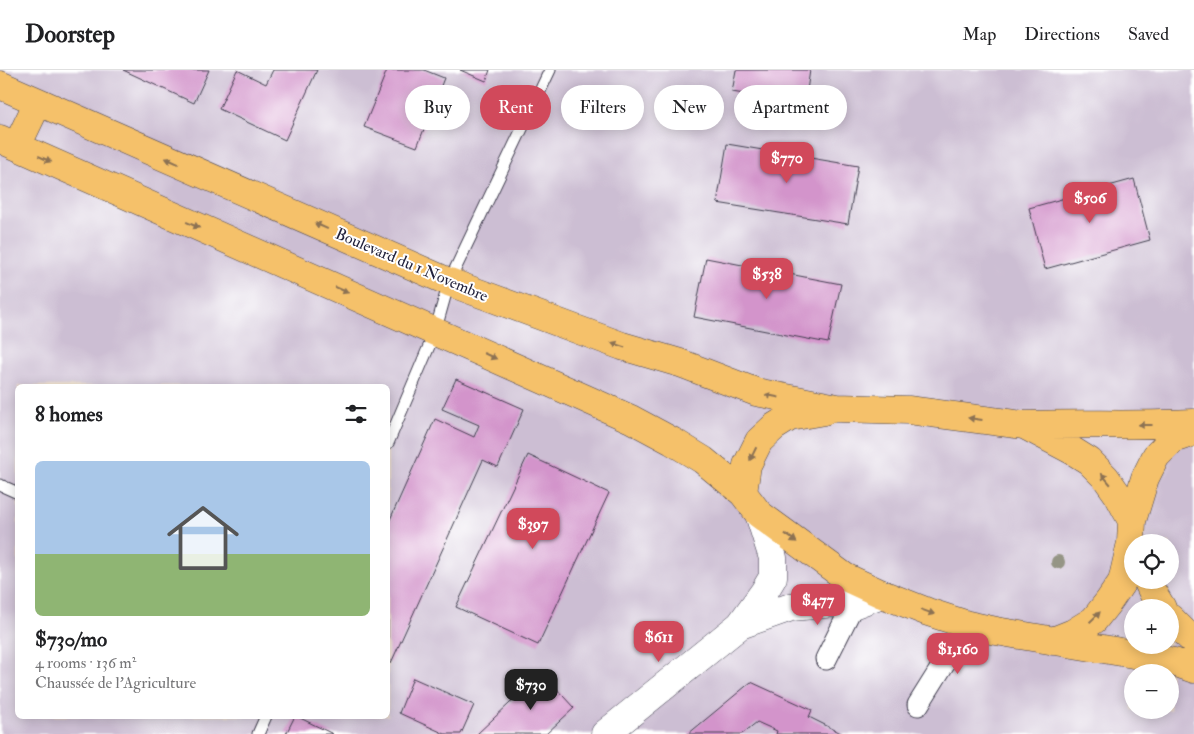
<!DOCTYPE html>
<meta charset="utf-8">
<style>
:root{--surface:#fff;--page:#f6f6f6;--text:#202124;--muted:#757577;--line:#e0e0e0;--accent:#d1495b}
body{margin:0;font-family:"IM FELL Double Pica",serif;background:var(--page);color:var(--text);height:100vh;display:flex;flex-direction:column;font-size:19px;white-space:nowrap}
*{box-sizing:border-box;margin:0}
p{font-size:16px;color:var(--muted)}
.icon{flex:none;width:28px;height:28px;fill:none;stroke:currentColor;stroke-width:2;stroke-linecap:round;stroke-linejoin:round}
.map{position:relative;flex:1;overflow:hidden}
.sheet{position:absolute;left:15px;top:314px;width:375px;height:335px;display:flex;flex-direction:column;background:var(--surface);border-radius:8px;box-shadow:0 2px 12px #0003}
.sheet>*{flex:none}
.hud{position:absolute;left:405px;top:15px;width:475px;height:45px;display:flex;gap:10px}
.fabs{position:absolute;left:1124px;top:464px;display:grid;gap:10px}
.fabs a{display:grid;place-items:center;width:55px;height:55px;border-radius:50%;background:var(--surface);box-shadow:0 2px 12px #0003;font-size:25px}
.price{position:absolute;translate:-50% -42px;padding:0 11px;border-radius:10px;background:var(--accent);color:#fff;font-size:16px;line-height:32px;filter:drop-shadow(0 1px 2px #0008)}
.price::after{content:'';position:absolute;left:50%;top:30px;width:15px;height:11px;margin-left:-8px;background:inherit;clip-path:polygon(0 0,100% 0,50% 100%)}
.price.current{background:#222;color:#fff}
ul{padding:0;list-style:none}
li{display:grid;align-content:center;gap:10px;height:265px;padding:0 20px}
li+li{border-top:1px solid var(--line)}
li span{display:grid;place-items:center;height:155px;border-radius:8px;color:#555}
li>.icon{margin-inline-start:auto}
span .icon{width:90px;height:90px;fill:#fffc;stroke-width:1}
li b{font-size:21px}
h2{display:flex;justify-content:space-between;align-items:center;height:60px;padding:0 20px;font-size:21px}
.chip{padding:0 18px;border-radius:22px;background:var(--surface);box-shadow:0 2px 12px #0003;font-size:18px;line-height:45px}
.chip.current{background:var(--accent);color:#fff}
header{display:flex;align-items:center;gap:30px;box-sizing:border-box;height:70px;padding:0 25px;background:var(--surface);border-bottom:1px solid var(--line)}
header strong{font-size:24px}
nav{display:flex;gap:28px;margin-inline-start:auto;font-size:18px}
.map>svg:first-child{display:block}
.industrial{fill:#ccbed3;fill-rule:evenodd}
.building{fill:#d394cb}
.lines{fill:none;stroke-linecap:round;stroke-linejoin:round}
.service-casing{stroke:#413e4f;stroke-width:13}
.minor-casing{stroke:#413e4f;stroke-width:23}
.tertiary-casing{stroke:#413e4f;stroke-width:29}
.primary-casing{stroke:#413e4f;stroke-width:29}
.service{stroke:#fff;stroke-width:11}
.minor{stroke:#fff;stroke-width:21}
.tertiary{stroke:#fff;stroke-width:28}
.primary{stroke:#f5c16b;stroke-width:28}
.tree{fill:#959585}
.oneway{fill:#8c7253}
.labels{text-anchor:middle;stroke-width:4;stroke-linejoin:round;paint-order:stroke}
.street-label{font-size:16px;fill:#22223b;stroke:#fff}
</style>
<header>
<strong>Doorstep</strong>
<nav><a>Map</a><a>Directions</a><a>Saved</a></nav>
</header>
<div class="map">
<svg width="1194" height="664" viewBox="0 0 1194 664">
<rect width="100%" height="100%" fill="#fff"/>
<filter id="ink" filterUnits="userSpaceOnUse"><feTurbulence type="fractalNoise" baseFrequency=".02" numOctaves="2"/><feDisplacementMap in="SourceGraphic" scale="10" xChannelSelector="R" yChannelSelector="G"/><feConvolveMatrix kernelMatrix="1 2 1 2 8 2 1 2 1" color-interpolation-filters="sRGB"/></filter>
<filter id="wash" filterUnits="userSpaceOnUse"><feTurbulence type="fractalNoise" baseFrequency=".0096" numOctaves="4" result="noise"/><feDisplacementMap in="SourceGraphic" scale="20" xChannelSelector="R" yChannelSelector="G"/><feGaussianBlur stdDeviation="1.12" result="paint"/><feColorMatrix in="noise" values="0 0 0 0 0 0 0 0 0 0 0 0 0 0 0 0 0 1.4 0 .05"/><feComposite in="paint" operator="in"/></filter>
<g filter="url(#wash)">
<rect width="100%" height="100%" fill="#f2dec1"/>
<path class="industrial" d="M0,0H1194V664H0ZM18,316H388V646H18ZM1132,472H1170V510H1132ZM1132,538H1170V575H1132ZM1132,602H1170V640H1132Z"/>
<g id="blocks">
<path class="building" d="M123,0H209L194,33Z
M237,0L266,14L273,0H317L285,70L219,39Z
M387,0H424L444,8L417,77L364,57Z
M460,0H490L486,11Z
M736,0H810L805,34L732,22Z
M727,74L858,96L848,154L717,133Z
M1134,109L1150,170L1045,199L1029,138Z
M706,188L841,214L828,273L694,247Z
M456,309L524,339L498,397L483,390L391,593L388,591V454L435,349L474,367L479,355L442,339Z
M528,385L609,423L538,575L456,537Z
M542,603L574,638L546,664H477Z
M413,608L474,635L461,664H445L399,643Z
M751,612L812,640L809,647L843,664H776L777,661L757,652L742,664H688Z
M295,646H296L333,664H286Z"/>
</g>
</g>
<g filter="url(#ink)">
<use href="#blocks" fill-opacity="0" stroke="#413e4f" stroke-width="1"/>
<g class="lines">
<defs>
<path id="service" d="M388,373L435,262L449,212L550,0
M0,415L18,423
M258,664L266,646"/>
<path id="minor" d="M826,589L853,535
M918,635L968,555"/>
<path id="tertiary" d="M740,555L791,537L835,533L853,535L882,524
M605,664L740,555L764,522L773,507V488L759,444"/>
<path id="primary" d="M0,15L449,212L622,276L680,293L756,322L837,338L908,340L1024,355L1073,381L1089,391L1106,408L1118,425L1132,451
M0,69L519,299L631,349L672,371L703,390L743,423L759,444L845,507L882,524L928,542L968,555L996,561L1133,584L1174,592L1194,599
M17,76L38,32
M1025,355C1081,353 1138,356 1194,353
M743,423L747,395L759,371L774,357L790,347L824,341
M1147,510L1153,523L1162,538
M1170,548L1184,562L1194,571
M1053,571L1073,563L1094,550L1109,531L1122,512L1131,473L1132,451L1145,408L1156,386L1173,369L1194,362"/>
</defs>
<use href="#service" class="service-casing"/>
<use href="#minor" class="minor-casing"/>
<use href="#tertiary" class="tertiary-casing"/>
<use href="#primary" class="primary-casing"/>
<use href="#service" class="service"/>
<use href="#minor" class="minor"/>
<use href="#tertiary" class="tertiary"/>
<use href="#primary" class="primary"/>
</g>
<circle class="tree" cx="1058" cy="492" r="7"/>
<defs><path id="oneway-solid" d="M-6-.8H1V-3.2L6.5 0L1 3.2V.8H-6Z" transform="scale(1.25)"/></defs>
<g class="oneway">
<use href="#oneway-solid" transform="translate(45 89) rotate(24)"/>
<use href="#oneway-solid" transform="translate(172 91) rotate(-156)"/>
<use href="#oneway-solid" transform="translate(193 155) rotate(24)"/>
<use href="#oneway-solid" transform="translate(321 156) rotate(-156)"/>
<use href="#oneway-solid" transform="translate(342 220) rotate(24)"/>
<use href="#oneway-solid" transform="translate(618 275) rotate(-161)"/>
<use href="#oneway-solid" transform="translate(490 286) rotate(24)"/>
<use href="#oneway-solid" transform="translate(772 326) rotate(-169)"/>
<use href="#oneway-solid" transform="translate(975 349) rotate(-172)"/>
<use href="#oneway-solid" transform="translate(1145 355) rotate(-180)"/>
<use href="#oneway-solid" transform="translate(753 384) rotate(116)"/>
<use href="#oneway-solid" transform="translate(1106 409) rotate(-130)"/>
<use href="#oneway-solid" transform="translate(791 468) rotate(36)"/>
<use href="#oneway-solid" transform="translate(928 542) rotate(20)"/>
<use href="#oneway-solid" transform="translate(1095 547) rotate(-44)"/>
</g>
</g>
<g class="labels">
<g class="street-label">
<text transform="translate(412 194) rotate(23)" y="6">Boulevard du 1 Novembre</text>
</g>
</g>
</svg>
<div class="fabs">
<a><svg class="icon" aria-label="locate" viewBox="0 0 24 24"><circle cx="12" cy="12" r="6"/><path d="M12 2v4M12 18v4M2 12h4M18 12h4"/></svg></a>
<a>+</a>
<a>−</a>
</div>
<b class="price" style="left:787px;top:114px">$770</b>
<b class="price" style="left:1090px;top:154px">$506</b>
<b class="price" style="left:767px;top:230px">$538</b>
<b class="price" style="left:533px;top:480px">$397</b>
<b class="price" style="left:818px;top:556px">$477</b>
<b class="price" style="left:659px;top:593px">$611</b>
<b class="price" style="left:958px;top:605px">$1,160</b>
<b class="price current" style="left:531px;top:641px">$730</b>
<div class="hud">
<a class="chip">Buy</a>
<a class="chip current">Rent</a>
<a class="chip">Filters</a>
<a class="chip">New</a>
<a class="chip">Apartment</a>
</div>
<section class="sheet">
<h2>8 homes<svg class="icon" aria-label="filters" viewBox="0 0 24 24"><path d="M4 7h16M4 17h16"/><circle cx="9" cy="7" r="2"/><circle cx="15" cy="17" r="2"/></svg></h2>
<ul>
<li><span style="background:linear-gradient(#a9c7e8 60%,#8fb573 0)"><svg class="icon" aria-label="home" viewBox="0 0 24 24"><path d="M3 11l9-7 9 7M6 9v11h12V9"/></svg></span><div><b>$730/mo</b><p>4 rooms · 136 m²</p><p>Chaussée de l'Agriculture</p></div></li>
</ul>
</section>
</div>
